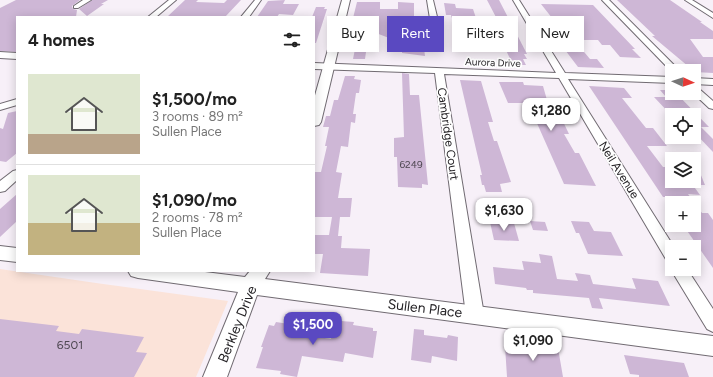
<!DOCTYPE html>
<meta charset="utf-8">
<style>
:root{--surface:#fff;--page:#f6f6f6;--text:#222;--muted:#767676;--line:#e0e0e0;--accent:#5a49c1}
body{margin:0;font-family:Figtree,sans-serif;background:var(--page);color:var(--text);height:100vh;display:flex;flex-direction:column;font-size:15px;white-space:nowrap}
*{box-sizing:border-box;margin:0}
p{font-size:13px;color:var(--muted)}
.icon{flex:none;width:22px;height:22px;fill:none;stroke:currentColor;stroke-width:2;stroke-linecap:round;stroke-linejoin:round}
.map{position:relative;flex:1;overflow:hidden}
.details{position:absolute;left:16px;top:16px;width:299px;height:256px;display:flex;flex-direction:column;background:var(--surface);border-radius:0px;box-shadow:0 2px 10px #0003}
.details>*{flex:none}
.hud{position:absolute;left:327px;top:16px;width:326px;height:36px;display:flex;gap:8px}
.needle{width:26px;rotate:93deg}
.controls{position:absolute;left:665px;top:64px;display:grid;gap:8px}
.controls a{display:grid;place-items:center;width:36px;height:36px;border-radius:0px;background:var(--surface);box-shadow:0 2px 10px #0003;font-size:20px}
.price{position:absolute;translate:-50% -34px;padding:0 9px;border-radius:8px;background:#fff;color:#222;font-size:13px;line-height:26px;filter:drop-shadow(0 1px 2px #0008)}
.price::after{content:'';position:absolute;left:50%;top:24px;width:12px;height:9px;margin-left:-6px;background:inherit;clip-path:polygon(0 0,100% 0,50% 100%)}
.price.current{background:var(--accent);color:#fff}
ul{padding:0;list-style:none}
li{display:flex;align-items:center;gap:12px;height:100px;padding:0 12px}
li+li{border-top:1px solid var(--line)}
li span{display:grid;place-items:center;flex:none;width:112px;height:80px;border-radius:0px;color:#555}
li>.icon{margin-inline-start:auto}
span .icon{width:48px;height:48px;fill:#fffc;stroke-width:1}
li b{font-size:17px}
h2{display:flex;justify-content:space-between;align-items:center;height:48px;padding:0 12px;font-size:17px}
.chip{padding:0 14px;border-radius:0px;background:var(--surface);box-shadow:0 2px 10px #0003;font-size:14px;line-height:36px}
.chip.current{background:var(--accent);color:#fff}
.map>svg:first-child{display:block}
.education{fill:#fbe3d9}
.building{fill:#ceb7d6}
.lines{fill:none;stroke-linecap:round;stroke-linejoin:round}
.minor-casing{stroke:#716b72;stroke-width:2}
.tertiary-casing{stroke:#716b72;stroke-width:2}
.minor{fill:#fff;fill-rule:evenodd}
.tertiary{fill:#fff;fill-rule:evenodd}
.labels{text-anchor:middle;stroke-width:3.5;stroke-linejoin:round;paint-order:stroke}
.far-street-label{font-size:10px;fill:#252326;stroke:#fff}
.number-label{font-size:10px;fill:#4f4852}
.street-label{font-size:12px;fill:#252326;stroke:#fff}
.near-number-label{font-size:12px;fill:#4f4852}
.near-street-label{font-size:14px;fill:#252326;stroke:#fff}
</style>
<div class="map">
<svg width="713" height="377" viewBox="0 0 713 377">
<rect width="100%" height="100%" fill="#f7f0f8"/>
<path class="education" d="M0,269L96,283L228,301L196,377H0Z"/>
<path class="building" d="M16,0H80L72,6L73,9L77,10L76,17H17V52L0,51V8Z
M92,0H108L101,4H104L87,16L79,9Z
M185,0H198L196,2L224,3L227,0H241L225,17H167Z
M285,0L283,4H299L293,15L279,14L277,17H257L268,1Z
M487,0H499L527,54H524L527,59H523L526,65H513L505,48H511L505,32L501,25L499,23Z
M617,0H670L702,22H700L713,31V39H690L703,57H713V73L695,72L652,36H655Z
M357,2H380V9H398V2L414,3V30L422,32L425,56L402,53L401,34L389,38L376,33L375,40H372V45H367L365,59H353L355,49H351L356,26H353L354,22H352Z
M444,3L455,4L456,8L473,9L477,21L462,41L460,35H457L451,15H446Z
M541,4L593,5L635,49H632L641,58L620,57L610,45H602L598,40H574L590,59H597L604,68L578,67L556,38H558L547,23H556Z
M316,7H325L324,9H327L316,43H314V17H312Z
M402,73L409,74L410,95H419L428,185L422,184V188L398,187L397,157H394V138L404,137Z
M345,76H355L354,79L361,80L359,93H356L353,114H356L355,123L351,122L348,147L341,146L336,172L342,173L338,198H352L350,217H340L338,236H342L341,248L370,249L368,276L320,273L323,254H314V235H329L332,217H314V172H321L327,146H325L329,127H323L326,116H330L334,100H338Z
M460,80L481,81L493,122H488L494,141H497L511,182L500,184L502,192H486L484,185H482L480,175H482Z
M499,82H523L524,85L543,86L549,107H556L569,134H564L575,153H579L596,186L564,184L528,103H508Z
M589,86L624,88L632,98H622L646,128H653L667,146H647L663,167H672V181H690L700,195L688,194L702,213H708L713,220V268L683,225H694V203H669L666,197H663Z
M660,90H672V93H676L709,127H701L713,139V152L694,132V115H671L654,97H666Z
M17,111V153L6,162L0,161V128L3,129L8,113Z
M694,158L705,185H694Z
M17,194V221L0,237V209Z
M530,221L545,222L548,231L533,230Z
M571,221L589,222L594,231L611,232L623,256L588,254L579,233H576Z
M490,222L514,223L519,241L494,240Z
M539,254L552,256L557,279L578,281L575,273L590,275L593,284L636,289L632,278L658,281L670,306L599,298L603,309L592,308L589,298L533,293V290H527L526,288L495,284L493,267L524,270L522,261L541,263Z
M0,319L59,326L56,331L79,334L82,329L144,337L136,352L147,353L134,377H0Z
M341,321L354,322L353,325L373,328V331H377L373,358L345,353L343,362L302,356L297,377L280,374L281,371L256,368L263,347H261L269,325L274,326L276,322L295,325L296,323L308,325L305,335L331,339L335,323L341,324Z
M414,329L424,330V335L447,338L448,335L458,337L457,361L432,356L431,363L411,360Z
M515,344L558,348L563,377H507L505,346L516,348Z
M624,355L684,363L689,377H639V375L630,374Z"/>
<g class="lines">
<defs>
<path id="minor" d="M83,0H91L78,8H74V6Z
M169,0H176L156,17H148Z
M255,0H261L249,17H241Z
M427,0H433L439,25L438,27H432L431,25Z
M513,0H519L565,73L672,77V83L568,79L674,247H672V263L667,261L559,78L444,74L484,315L481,320L475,322L469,320L466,315L435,73L314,69V63L556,73Z
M602,0H609L680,71L672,72Z
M685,0H692L713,13V18Z
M0,52L17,53V59L0,58Z
M694,78L713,79V85L694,84Z
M694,86L697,87L713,101V109L709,108L693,93H694Z
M17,99V105L0,110V104Z
M17,170V180L5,191L0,192V181L13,171Z
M672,267V269H687L713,309V332L707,329L673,273L671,269Z"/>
<path id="tertiary" d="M342,0H350L321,122L319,125L314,126V99Z
M0,246L17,248V262L0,260Z
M128,271H197L245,277L250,271H270L265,279L713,336V356L257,295L227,377H203L238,292L138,278L131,276Z"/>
</defs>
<use href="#minor" class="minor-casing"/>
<use href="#tertiary" class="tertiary-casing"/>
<use href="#minor" class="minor"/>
<use href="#tertiary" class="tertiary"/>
</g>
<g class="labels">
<g class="far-street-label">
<text transform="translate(493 62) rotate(2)" y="4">Aurora Drive</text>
</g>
<g class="number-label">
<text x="411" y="168">6249</text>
</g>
<g class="street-label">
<text transform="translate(448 134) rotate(82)" y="4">Cambridge Court</text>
<text transform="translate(619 170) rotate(58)" y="4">Neil Avenue</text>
</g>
<g class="near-number-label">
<text x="70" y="349">6501</text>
</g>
<g class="near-street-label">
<text transform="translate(425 308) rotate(7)" y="5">Sullen Place</text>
<text transform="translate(237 324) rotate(-68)" y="5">Berkley Drive</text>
</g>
</g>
</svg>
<div class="controls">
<a><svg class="needle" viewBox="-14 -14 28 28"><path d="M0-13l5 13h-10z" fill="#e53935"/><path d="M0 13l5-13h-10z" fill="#767676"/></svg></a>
<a><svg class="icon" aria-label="locate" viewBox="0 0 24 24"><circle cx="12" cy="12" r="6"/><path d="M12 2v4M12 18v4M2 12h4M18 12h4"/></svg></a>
<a><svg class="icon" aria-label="layers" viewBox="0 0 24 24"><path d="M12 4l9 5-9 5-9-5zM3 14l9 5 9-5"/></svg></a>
<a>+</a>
<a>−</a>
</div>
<b class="price" style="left:551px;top:132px">$1,280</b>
<b class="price" style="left:504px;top:232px">$1,630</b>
<b class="price current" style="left:313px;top:346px">$1,500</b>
<b class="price" style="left:533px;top:362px">$1,090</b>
<div class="hud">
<a class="chip">Buy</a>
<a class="chip current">Rent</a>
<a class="chip">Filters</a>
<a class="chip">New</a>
</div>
<section class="details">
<h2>4 homes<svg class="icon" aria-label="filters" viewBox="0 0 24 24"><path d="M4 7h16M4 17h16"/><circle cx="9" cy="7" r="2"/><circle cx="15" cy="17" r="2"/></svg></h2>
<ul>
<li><span style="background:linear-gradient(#dfe7d0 75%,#b9a48a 0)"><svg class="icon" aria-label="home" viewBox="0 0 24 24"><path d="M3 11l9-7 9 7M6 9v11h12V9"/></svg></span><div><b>$1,500/mo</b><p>3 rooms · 89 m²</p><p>Sullen Place</p></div></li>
<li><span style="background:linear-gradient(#dfe7d0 60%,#c2b280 0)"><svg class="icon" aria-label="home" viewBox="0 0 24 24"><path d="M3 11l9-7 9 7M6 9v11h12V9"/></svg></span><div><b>$1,090/mo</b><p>2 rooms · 78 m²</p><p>Sullen Place</p></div></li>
</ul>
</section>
</div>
